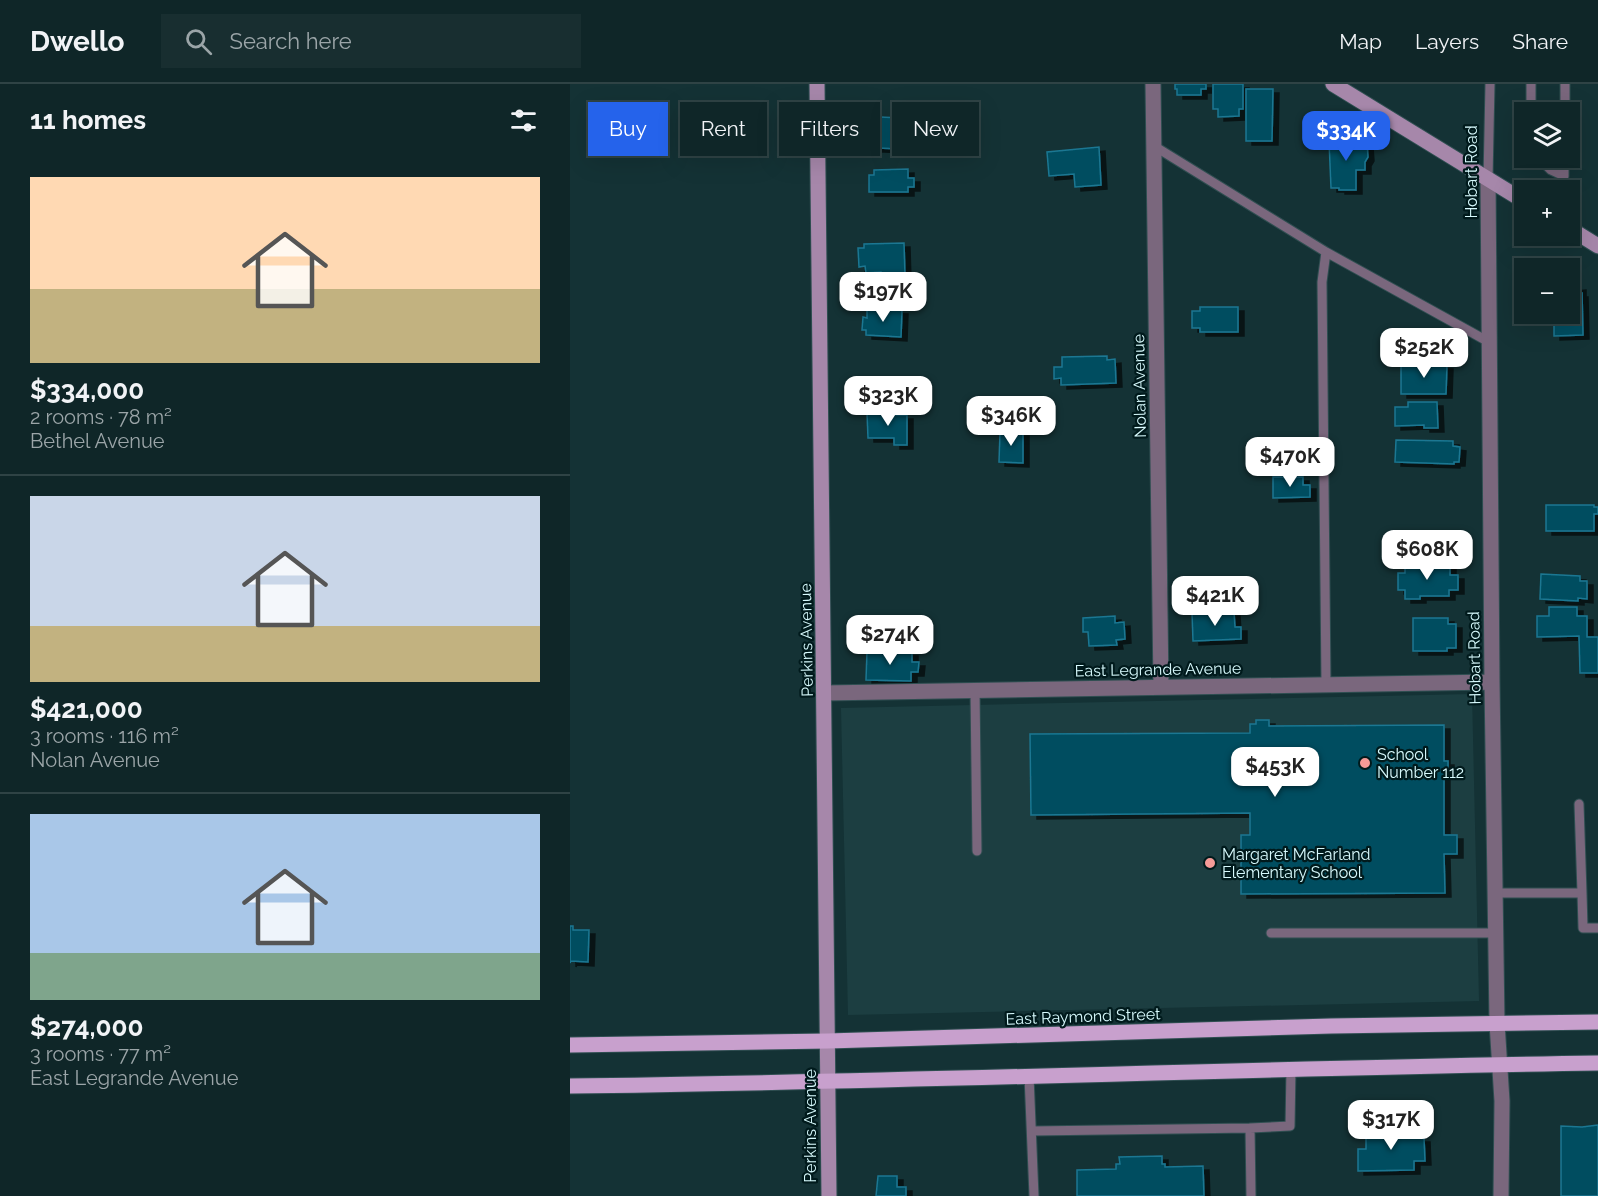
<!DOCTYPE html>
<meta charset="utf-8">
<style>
:root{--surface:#0f2628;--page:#182e30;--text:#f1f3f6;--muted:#9ba5a8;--line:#2f4345;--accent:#2563eb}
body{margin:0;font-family:Raleway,sans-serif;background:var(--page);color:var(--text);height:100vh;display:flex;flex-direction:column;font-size:22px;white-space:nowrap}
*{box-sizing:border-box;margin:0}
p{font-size:20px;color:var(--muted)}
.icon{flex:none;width:33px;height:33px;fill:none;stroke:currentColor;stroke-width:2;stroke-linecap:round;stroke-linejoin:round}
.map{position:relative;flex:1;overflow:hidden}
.panel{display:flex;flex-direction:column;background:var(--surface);width:570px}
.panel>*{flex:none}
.hud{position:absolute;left:18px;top:18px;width:570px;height:54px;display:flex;gap:12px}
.controls{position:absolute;left:944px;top:18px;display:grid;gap:12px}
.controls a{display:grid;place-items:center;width:66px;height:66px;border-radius:0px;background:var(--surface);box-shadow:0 6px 24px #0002,0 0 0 2px var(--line);font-size:30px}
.price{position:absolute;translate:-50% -51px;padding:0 14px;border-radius:12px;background:#fff;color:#222;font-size:20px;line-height:39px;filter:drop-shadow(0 2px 3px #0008)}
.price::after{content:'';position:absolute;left:50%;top:36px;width:18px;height:14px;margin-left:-9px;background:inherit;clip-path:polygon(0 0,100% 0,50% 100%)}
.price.current{background:var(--accent);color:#fff}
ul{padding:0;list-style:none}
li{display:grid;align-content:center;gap:12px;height:318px;padding:0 30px}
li+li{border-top:2px solid var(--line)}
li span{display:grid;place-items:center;height:186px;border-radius:0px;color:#555}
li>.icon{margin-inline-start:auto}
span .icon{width:108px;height:108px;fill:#fffc;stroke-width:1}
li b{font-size:26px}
h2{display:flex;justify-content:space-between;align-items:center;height:72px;padding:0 30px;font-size:26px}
.tag{padding:0 21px;border-radius:0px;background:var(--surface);box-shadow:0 6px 24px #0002,0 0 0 2px var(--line);font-size:21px;line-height:54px}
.tag.current{background:var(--accent);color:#fff}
header{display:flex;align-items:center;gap:36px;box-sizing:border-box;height:84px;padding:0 30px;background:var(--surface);border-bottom:2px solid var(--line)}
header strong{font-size:28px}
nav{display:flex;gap:33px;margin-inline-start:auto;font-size:21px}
.search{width:420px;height:54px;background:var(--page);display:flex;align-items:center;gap:15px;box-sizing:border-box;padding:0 21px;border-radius:0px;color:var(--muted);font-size:22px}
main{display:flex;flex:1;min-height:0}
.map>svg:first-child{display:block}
.built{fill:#1c3e41}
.building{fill:#014e61;stroke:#1b7792;stroke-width:1.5;filter:url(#shadow)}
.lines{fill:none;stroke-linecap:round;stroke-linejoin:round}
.lane-casing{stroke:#2f4e51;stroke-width:11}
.street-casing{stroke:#2f4e51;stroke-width:17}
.secondary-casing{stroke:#2f4e51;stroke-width:17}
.primary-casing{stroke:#2f4e51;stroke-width:17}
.lane{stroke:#7a677d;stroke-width:9}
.street{stroke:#7a677d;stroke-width:15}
.secondary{stroke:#a687aa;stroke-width:15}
.primary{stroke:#c8a0cd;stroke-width:15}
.poi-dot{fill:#f59b98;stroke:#001a1c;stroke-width:2}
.labels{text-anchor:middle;stroke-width:4.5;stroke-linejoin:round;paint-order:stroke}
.street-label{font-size:16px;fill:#d7fafd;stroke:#001a1c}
.poi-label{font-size:16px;fill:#d7fafd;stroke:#001a1c;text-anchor:start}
</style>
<header>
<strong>Dwello</strong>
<div class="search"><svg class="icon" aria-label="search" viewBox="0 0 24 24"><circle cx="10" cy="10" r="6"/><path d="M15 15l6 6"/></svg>Search here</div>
<nav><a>Map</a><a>Layers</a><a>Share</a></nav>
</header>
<main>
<section class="panel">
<h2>11 homes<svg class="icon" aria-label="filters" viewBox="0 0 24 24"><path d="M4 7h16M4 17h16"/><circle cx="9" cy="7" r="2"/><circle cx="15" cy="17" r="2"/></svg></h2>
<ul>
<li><span style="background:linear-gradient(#ffd9b3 60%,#c2b280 0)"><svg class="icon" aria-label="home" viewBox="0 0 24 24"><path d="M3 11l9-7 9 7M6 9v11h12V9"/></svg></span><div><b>$334,000</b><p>2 rooms · 78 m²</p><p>Bethel Avenue</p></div></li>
<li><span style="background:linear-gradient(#c9d6e8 70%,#c2b280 0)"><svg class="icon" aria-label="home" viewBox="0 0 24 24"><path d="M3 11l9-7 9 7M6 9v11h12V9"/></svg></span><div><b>$421,000</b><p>3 rooms · 116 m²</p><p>Nolan Avenue</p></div></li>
<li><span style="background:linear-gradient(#a9c7e8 75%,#7fa58c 0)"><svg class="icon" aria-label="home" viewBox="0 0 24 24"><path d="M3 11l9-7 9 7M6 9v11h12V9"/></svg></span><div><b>$274,000</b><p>3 rooms · 77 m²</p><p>East Legrande Avenue</p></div></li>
</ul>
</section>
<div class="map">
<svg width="1028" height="1112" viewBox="0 0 1028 1112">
<defs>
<filter id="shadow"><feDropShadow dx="6" dy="4" stdDeviation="0" flood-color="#0009"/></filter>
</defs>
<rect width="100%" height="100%" fill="#143235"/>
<path class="built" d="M902,610L909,917L278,931L271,624Z"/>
<path class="building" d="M605,0H636V5H631V11H607V5H605Z
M643,0H673V25H669V32L648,33V25H643Z
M676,5H703L702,57H676Z
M288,32L331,34L330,65L286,63L287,59H279L281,38L288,39Z
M766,50H779V57L786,56V59H797L798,73L795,78V86H786V106H769V104H761L759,57H766Z
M529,63L531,101L505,103L504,90L479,92L477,68Z
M338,85V94H344V103H338V108H299V91H304V86Z
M334,159L335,192L311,193V188L296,189L295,182L289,183L288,164H294V160Z
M1010,202V209H1012L1013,251L984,252V230H999V203Z
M630,223H668V248H630V244H622V227H630Z
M297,225L332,226L331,253L296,251V246H292L293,233L297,234Z
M537,272V276L545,275L546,299L491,301V294L484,295V283H492V273Z
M831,280L877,281L876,310H831Z
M838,318H867L868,344H854V341L825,342V323H838Z
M324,328V331H337V361H324V354H298L297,329Z
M430,348H453V379L429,378Z
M826,356L883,357V362L890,363L889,378H884V380L825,378Z
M703,393H733V401H740V413L703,414Z
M976,421H1024V423H1028V430H1024V447H976Z
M835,481H880V491H888V506H879V512H850V515H835V506H828V489H835Z
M971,490L1010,492V497H1017V515L1008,514V517L970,515Z
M979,523H1007V532H1017V553H1028V589H1010L1009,552L967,553V532H979Z
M664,528L665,543H671V555L623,557L622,529Z
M545,532V539L554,538L555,555L546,556L547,561L519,562L518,548H513V534Z
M843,534H878V540H886V564H877V567H843Z
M297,567L342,568V578H349L348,588H341V597L296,596Z
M686,636H699V642L874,641V677H878V690H874V751H887V770H874L875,809L671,810V751H680V729L461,731L460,650L680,649V640H686Z
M0,842H3V846H19L18,878L1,877L0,879Z
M1028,1041V1112H991V1042L1012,1043Z
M848,1046V1054H854L855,1077H844V1086L788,1087V1065H796V1047Z
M592,1072V1080H595V1083L633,1082L634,1112H507V1086L546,1085V1080H550L549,1073Z
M308,1092H327V1103H336V1112H306Z"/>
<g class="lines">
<defs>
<path id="lane" d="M961,28V0
M995,28V0
M584,62L756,168L919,258
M969,74L981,86L994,92V74
M918,95L920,0
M756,168L752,198L756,600
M405,606L407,767
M1009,720L1012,809
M926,809H1012L1013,844H1028
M701,849H926
M459,992L464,1112
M680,1044L720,1042L721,985
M462,1047L680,1044L681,1112"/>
<path id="street" d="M583,0L591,603
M918,95L922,598L927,939L932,1017L931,1112
M254,609L922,598"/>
<path id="secondary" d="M247,0L259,1112
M763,0L954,117
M999,144L1028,162"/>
<path id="primary" d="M0,961L258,957L761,942L1028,938
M0,1002C343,998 685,984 1028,979"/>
</defs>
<use href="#lane" class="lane-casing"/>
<use href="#street" class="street-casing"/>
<use href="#secondary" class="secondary-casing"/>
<use href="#primary" class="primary-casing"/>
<use href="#lane" class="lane"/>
<use href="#street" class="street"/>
<use href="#secondary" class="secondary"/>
<use href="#primary" class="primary"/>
</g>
<g class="poi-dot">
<circle cx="795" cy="679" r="6"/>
<circle cx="640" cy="779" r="6"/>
</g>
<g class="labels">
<g class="street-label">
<text transform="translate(901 88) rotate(-90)" y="6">Hobart Road</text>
<text transform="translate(569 302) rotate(-91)" y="6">Nolan Avenue</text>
<text transform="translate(236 556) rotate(-91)" y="6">Perkins Avenue</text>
<text transform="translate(904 574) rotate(-91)" y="6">Hobart Road</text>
<text transform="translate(588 585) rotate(-1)" y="6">East Legrande Avenue</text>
<text transform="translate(513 932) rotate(-2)" y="6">East Raymond Street</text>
<text transform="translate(240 1042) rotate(-90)" y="6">Perkins Avenue</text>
</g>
<g class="poi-label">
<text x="807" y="676">School<tspan x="807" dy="18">Number 112</tspan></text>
<text x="652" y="776">Margaret McFarland<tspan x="652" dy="18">Elementary School</tspan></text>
</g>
</g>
</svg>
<div class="controls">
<a><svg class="icon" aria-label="layers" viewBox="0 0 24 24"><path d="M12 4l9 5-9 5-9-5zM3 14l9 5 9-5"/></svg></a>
<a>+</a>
<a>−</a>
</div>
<b class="price current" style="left:776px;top:78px">$334K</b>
<b class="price" style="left:313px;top:239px">$197K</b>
<b class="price" style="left:854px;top:295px">$252K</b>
<b class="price" style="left:318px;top:343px">$323K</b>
<b class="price" style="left:441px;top:363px">$346K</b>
<b class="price" style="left:720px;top:404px">$470K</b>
<b class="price" style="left:857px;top:497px">$608K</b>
<b class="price" style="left:645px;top:543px">$421K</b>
<b class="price" style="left:320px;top:582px">$274K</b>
<b class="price" style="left:705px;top:714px">$453K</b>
<b class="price" style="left:821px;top:1067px">$317K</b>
<div class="hud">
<a class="tag current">Buy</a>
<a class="tag">Rent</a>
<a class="tag">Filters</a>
<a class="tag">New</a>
</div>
</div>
</main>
